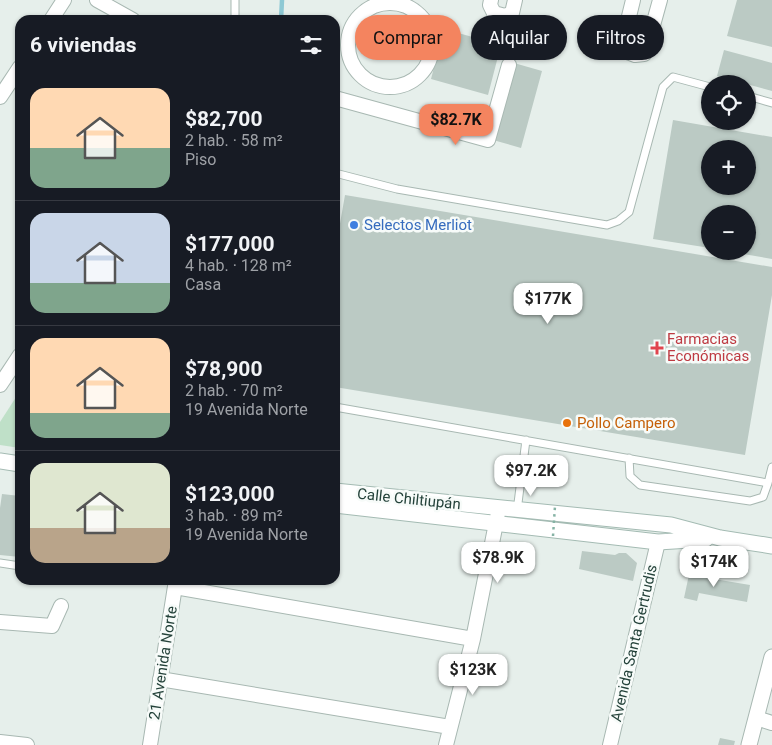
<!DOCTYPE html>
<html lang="es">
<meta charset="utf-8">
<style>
:root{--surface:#171b24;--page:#20242c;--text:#f1f3f6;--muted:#9ea1a6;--line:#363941;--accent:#f4845f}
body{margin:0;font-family:Roboto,sans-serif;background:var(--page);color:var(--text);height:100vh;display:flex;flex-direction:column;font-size:19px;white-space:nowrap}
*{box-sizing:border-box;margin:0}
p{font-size:16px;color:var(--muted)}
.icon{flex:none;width:28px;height:28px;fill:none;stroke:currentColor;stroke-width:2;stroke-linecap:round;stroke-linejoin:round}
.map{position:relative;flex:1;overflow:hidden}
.sheet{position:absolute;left:15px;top:15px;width:325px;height:570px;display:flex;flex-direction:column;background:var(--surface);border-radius:15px;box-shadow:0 1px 4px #0004}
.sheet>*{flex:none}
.top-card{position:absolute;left:355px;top:15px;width:341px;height:45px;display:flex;gap:10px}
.buttons{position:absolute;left:701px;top:75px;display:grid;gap:10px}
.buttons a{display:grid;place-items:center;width:55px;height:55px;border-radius:50%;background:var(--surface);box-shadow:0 1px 4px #0004;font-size:25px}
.price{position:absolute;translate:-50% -42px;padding:0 11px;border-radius:10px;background:#fff;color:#222;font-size:16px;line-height:32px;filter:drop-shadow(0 1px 2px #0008)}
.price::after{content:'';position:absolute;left:50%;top:30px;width:15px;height:11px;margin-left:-8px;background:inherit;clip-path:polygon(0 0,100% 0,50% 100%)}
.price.selected{background:var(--accent);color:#111}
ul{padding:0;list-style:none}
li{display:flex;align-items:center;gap:15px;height:125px;padding:0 15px}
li+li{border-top:1px solid var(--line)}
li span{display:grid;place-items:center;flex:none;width:140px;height:100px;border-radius:15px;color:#555}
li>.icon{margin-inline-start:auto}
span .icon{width:60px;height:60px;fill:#fffc;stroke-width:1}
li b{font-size:21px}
h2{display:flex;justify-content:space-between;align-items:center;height:60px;padding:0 15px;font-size:21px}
.chip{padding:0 18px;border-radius:22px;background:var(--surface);box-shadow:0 1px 4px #0004;font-size:18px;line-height:45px}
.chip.selected{background:var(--accent);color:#111}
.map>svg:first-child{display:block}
.green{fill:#bfe0c8}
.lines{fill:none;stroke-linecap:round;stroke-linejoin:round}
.stream{stroke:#8ec9d4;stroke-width:4.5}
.building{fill:#bbcac4;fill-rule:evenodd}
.service-casing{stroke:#a8b8b2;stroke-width:9}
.minor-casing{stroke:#a8b8b2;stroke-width:16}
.tertiary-casing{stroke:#a8b8b2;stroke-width:17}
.secondary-casing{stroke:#a4bbb3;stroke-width:17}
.service{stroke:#fff;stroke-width:7}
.minor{stroke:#fff;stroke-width:14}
.tertiary{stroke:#fff;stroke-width:15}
.secondary{stroke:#fff;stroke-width:15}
.path-bridge{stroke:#86b3a5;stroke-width:2.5;stroke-dasharray:2.5 4;stroke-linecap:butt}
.shop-dot{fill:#3f7fe0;stroke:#f7fbf9;stroke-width:2}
.health-dot{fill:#e0444e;stroke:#f7fbf9;stroke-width:2}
.food-dot{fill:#e8710a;stroke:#f7fbf9;stroke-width:2}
.labels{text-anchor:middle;stroke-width:5;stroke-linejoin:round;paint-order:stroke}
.shop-label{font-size:15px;fill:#366cbe;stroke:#f7fbf9;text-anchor:start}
.health-label{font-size:15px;fill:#be3a42;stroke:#f7fbf9;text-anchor:start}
.food-label{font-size:15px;fill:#c56008;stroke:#f7fbf9;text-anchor:start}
.street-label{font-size:15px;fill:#24423a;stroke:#f7fbf9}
</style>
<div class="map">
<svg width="772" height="745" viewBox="0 0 772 745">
<rect width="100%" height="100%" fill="#e6efeb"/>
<path class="green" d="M20,391V448L0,445V422Z"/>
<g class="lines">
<path class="stream" d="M281,20L282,0"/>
</g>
<path class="building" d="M737,0H772V47L727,36Z
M444,29L501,45L488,95L431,79Z
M724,50L772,63V91L717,76Z
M514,63L542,71L521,148L493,140Z
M673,120L772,137V259L732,252L748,251V214H710V248L653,239ZM710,149H748V186H710Z
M345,195L772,267V295L745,455L335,387V252Z
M2,494L20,496V557L0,555V508Z
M582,551L615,555L619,553H626L637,563L633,581L579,569Z
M704,569L702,577L750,585L747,602L699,593L697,601L684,598L690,570Z
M720,738L735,741L734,745H718Z"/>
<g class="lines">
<defs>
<path id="service" d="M235,20V0
M748,96L772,103
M335,173L397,189L607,225L618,221L629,212L663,87L673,77L710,87
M335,407L768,483L772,467
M629,458L630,476L640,485L750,501L763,497L768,483
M517,511L526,440
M0,563L20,566"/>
<path id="minor" d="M97,0L133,20
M491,0L490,5L494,13L505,16L512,13L515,0
M633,0L623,41L625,51L635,55L644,54L647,47L660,0
M348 45a42 42 0 1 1 84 0a42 42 0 1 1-84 0Z
M51,20L64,0
M0,97L20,67
M335,98L488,140L509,65
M0,385L20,355
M175,587L473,639
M0,622L52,626L61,606
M160,679L450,727
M756,718L772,723
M0,742L27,745
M150,745L176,580
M446,745L473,639L499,508
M610,745L658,542"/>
<path id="tertiary" d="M749,745L772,657"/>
<path id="secondary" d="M0,461L20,464
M335,491L671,525L720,538L772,546
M335,505L658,542L706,539"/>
</defs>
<use href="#service" class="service-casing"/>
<use href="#minor" class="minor-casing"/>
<use href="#tertiary" class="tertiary-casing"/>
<use href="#secondary" class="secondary-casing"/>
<use href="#service" class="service"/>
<use href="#minor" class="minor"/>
<use href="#tertiary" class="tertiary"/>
<use href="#secondary" class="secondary"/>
<path class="path-bridge" d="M553,536L555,506"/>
</g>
<circle class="shop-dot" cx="354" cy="225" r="5"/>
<path class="health-dot" d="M654.5 340.5h5v5h5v5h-5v5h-5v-5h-5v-5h5z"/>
<circle class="food-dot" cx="567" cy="423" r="5"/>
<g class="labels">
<g class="shop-label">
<text x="364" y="230">Selectos Merliot</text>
</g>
<g class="health-label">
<text x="667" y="344">Farmacias<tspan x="667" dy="17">Económicas</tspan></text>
</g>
<g class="food-label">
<text x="577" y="428">Pollo Campero</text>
</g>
<g class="street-label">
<text transform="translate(409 499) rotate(6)" y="5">Calle Chiltiupán</text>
<text transform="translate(634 643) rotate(-77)" y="5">Avenida Santa Gertrudis</text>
<text transform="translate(163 663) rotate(-81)" y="5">21 Avenida Norte</text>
</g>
</g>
</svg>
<div class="buttons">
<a><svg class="icon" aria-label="locate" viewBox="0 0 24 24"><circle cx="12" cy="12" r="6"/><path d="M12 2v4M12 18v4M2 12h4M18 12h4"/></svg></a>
<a>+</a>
<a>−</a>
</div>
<b class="price selected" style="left:456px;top:146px">$82.7K</b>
<b class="price" style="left:548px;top:325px">$177K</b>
<b class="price" style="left:531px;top:497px">$97.2K</b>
<b class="price" style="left:498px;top:584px">$78.9K</b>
<b class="price" style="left:714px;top:588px">$174K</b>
<b class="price" style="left:473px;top:696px">$123K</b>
<div class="top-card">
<a class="chip selected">Comprar</a>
<a class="chip">Alquilar</a>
<a class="chip">Filtros</a>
</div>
<section class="sheet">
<h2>6 viviendas<svg class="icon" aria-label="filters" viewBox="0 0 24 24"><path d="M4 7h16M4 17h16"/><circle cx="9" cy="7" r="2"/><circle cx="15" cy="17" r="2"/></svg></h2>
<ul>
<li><span style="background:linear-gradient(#ffd9b3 60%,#7fa58c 0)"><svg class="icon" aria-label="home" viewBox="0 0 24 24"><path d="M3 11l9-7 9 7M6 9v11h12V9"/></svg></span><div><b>$82,700</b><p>2 hab. · 58 m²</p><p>Piso</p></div></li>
<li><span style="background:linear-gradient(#c9d6e8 70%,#7fa58c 0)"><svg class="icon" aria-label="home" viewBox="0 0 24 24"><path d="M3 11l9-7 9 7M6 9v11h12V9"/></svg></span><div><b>$177,000</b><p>4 hab. · 128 m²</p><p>Casa</p></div></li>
<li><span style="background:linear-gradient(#ffd9b3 75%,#7fa58c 0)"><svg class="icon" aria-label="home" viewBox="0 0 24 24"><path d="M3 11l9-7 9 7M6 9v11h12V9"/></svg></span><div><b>$78,900</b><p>2 hab. · 70 m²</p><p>19 Avenida Norte</p></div></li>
<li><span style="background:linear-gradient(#dfe7d0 65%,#b9a48a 0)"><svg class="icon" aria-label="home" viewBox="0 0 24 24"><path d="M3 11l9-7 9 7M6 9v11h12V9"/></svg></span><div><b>$123,000</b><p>3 hab. · 89 m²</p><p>19 Avenida Norte</p></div></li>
</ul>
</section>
</div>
